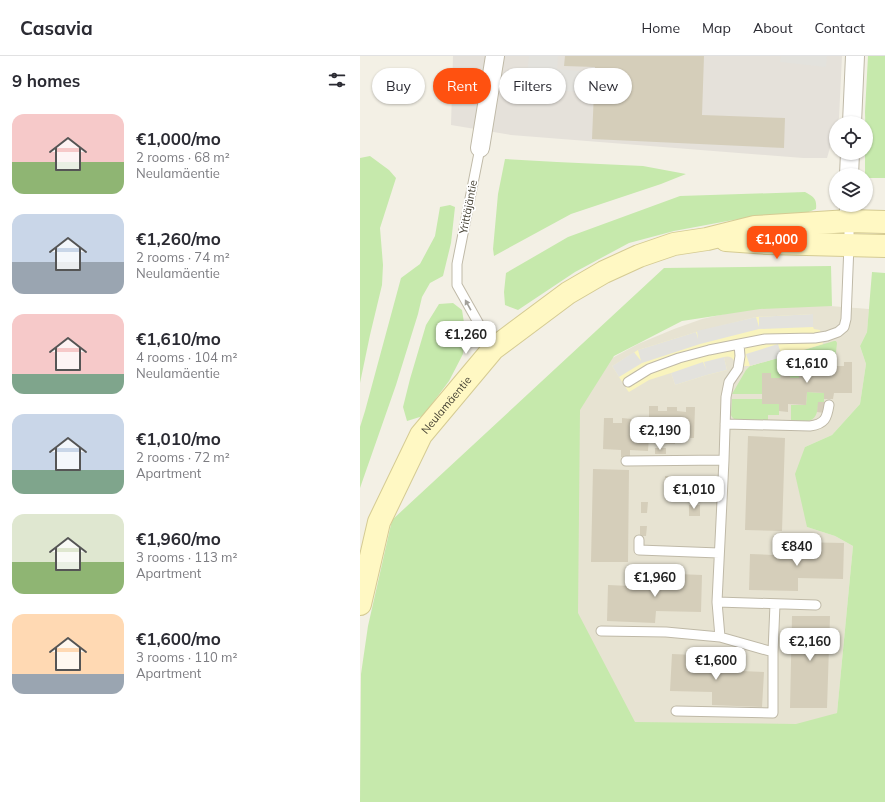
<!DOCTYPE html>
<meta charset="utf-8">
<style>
:root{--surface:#fff;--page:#f7f7f7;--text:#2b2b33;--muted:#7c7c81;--line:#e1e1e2;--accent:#ff5110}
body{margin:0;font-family:Mulish,sans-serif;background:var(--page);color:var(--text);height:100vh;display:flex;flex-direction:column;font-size:15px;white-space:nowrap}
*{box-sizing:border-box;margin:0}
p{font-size:13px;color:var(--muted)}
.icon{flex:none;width:22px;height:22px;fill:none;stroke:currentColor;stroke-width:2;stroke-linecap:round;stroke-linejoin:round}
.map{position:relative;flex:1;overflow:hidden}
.details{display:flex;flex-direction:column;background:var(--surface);width:360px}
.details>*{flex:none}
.top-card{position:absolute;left:12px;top:12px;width:380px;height:36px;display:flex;gap:8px}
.controls{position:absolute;left:469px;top:60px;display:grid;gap:8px}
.controls a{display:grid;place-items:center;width:44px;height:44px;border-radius:50%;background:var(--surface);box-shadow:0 1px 3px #0004;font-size:20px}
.price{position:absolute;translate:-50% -34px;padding:0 9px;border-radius:8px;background:#fff;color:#222;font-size:13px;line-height:26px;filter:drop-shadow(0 1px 2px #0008)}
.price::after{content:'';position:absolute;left:50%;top:24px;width:12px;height:9px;margin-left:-6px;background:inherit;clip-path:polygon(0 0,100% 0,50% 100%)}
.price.active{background:var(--accent);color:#fff}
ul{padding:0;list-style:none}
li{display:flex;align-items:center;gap:12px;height:100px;padding:0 12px}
li span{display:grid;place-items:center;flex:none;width:112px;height:80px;border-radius:12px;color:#555}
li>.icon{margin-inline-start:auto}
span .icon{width:48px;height:48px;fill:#fffc;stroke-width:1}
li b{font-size:17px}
h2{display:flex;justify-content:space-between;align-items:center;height:48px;padding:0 12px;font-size:17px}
.chip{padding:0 14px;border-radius:18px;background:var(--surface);box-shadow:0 1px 3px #0004;font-size:14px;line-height:36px}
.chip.active{background:var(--accent);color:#fff}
header{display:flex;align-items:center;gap:24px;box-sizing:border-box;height:56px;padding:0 20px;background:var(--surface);border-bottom:1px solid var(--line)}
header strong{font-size:19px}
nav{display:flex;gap:22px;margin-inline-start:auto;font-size:14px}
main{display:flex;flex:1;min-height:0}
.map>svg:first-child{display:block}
.residential{fill:#e7e3d2}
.industrial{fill:#e5e1da}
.green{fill:#c6e9ac}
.sand{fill:#f9f4be}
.parking{fill:#e3e2dd}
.building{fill:#d5ceba}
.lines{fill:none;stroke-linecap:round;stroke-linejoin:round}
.lane-casing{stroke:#bfb9a7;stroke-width:11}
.street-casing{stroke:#bfb9a7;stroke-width:20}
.secondary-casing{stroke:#d5cb93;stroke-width:24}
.lane{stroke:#fff;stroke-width:9}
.street{stroke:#fff;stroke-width:18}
.secondary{stroke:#fff8c3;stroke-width:22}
.oneway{fill:#a2a09a}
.labels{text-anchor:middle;stroke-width:3.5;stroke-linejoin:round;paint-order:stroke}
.street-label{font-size:11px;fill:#454134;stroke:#fff}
</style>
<header>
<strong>Casavia</strong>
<nav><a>Home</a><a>Map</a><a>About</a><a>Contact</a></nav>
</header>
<main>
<section class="details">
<h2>9 homes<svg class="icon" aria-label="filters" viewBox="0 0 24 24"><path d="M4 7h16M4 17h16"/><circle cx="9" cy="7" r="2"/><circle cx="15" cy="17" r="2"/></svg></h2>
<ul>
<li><span style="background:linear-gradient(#f6c9c9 60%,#8fb573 0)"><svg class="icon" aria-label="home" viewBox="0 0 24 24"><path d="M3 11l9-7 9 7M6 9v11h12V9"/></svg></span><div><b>€1,000/mo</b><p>2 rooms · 68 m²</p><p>Neulamäentie</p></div></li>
<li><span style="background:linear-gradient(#c9d6e8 60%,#9aa5b1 0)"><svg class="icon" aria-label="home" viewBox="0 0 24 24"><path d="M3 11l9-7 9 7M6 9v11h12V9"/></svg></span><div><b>€1,260/mo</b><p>2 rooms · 74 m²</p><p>Neulamäentie</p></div></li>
<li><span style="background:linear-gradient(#f6c9c9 75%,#7fa58c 0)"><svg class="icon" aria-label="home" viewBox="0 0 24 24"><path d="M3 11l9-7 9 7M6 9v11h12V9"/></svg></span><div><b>€1,610/mo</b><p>4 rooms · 104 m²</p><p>Neulamäentie</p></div></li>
<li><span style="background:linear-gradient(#c9d6e8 70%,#7fa58c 0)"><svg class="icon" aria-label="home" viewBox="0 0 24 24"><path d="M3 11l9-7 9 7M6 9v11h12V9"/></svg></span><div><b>€1,010/mo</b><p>2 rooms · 72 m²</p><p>Apartment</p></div></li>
<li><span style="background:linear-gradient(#dfe7d0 60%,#8fb573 0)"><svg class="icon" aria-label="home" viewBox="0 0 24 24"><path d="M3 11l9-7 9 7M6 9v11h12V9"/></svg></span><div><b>€1,960/mo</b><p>3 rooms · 113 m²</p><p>Apartment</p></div></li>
<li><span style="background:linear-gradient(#ffd9b3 75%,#9aa5b1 0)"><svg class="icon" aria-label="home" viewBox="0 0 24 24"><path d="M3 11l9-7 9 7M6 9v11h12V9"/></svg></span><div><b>€1,600/mo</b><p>3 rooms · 110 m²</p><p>Apartment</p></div></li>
</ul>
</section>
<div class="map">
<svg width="525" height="746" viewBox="0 0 525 746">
<rect width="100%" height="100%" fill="#f3f0e5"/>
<path class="residential" d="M457,249L509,253L507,276L500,290L506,308L500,348L472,379L445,391L447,471L475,480L493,490L477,657L431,674L301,676L258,660L202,533L212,330L243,307L278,288L314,273L342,263L369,257L400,252Z"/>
<path class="industrial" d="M93,0H482L479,62L477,67H476V71L467,102H443L151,79L91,69Z"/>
<path class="green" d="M508,0H525V122H506V119H505V97H506L505,56Z
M10,100L29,114L36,122L20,172L23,209L22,229L10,279L0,327V102Z
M145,103L197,106L283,110L326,118L301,128L211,158L134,200L133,193L138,138Z
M445,136C454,141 457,143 456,153L446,157L373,164L314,175L269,187L215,216L158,254L145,249L144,236L146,217L208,181L320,140Z
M90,149L95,151L91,187L83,220L70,227L62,241L58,258L36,329L0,432V371L5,355L41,222L60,208L75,180L80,151Z
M471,210L472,250L400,253L322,265L254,300L220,354L218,557L275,666L436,668L477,657L493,490L475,480L447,471L435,418L445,391L472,379L500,348L506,308L500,290L507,276L512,216L525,217V746H0L1,618L8,570L32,464L304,212Z
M93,247L102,254L105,273L103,298L89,325L63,360L47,365L43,351L50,323L66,269L79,248Z
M474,285H476L477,287L475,305H465V310L457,309V305L448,304L447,318H439V322H430V318H421L420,322H411V317H403L402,338H372L386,314L390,310Z
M447,336L464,337V346H458C458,349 458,353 457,356C454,368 441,366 431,366V349H446Z
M372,343H402V348H419V359H408V366L376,365L372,361L371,359Z"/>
<path class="sand" d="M453,258V271L454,273L460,274L463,288L390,310H375C375,303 371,299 364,301L367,314L347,319L315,329L311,317L289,324L269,336L268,335L252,310L278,294L336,276L396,261Z"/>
<path class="parking" d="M169,0H198L197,13L229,16L227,37L166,31Z
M421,0H467L466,11L420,6Z
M453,258V271L399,273L340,288L282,307L259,321L252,310L274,296L281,305L278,294L336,276L338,283L337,275L396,261L399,271V261Z
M418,288L422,301L390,310L386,298Z
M364,301L367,314L347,319L315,329L311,317L343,306L346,313L344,306Z"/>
<path class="building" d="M205,0H344L342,59L425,62L424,92L232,83L235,11L204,10Z
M447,304L457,305V309L465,310V305H475V310H484V306H492V337H474L473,343H464V337L447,336L446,349L428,348V356L419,355V348H402V317H411V322H420L421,318H430V322H439V318H447Z
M458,346H464V357L457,356Z
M289,350H298V355H307V351H317V355L326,356V351H335L334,382H315V388H306V382L289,381L288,395L270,394V401H261V394L243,393L244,362H253V367H262V362L272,363V368H281V363H289Z
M388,380L425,382L422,475L385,474Z
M295,392H306V398H295Z
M233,413L269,414L268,506H231Z
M305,420H344V429L305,428Z
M281,446H288L287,457H281Z
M329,449H340V460H329Z
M280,470H287L286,480H280Z
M435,486L484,487L483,523L438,522V535L389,534L390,498L435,500Z
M292,517L342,519L341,556L296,555L295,567L247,565L248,529L292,531Z
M432,560H470L467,652H430Z
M312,598L359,600L358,614L404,616L402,651L352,649V636L310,635Z"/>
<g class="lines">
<defs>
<path id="lane" d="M120,92L97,208V229L133,293
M268,326L289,313L319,302L349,294L405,283L455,282L467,280L478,276L484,271L486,263L489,189V165
M365,368L450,370C465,368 467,362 469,349
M266,405L364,404
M279,484V494L359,497
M357,546L456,549
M241,575L306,576L360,581
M413,596L415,548
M316,655L413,657V596L360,581L357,546L364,404L366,341L369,326L378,313L380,300L379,288"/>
<path id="street" d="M492,67L495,0
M120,92L135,0
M489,119L490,97
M489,149V165"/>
<g id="secondary">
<path d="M366,184L407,187L525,190"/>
<path id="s1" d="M0,548L19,466L61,379L133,293L208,237L244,216L279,200L314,188L347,183L395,171L489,165L525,166"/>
</g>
</defs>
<use href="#lane" class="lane-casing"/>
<use href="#street" class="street-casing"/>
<use href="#secondary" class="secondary-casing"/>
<use href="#lane" class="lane"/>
<use href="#street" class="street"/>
<use href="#secondary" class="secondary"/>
</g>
<defs><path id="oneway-solid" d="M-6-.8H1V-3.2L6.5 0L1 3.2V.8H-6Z"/></defs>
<use class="oneway" href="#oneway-solid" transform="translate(108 249) rotate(-119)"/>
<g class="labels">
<g class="street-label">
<text transform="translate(108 151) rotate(-79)" y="4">Yrittäjäntie</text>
<text dy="4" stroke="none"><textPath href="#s1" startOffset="220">Neulamäentie</textPath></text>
</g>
</g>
</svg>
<div class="controls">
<a><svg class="icon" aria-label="locate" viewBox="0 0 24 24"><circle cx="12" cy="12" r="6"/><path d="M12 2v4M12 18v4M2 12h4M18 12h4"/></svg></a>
<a><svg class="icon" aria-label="layers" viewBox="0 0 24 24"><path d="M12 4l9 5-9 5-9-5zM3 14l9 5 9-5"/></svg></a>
</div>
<b class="price active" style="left:417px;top:204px">€1,000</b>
<b class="price" style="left:106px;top:299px">€1,260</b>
<b class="price" style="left:447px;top:328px">€1,610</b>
<b class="price" style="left:300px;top:395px">€2,190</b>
<b class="price" style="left:334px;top:454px">€1,010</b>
<b class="price" style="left:437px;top:511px">€840</b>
<b class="price" style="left:295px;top:542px">€1,960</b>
<b class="price" style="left:450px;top:606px">€2,160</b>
<b class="price" style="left:356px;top:625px">€1,600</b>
<div class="top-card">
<a class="chip">Buy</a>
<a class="chip active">Rent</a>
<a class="chip">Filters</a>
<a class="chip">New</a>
</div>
</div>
</main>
